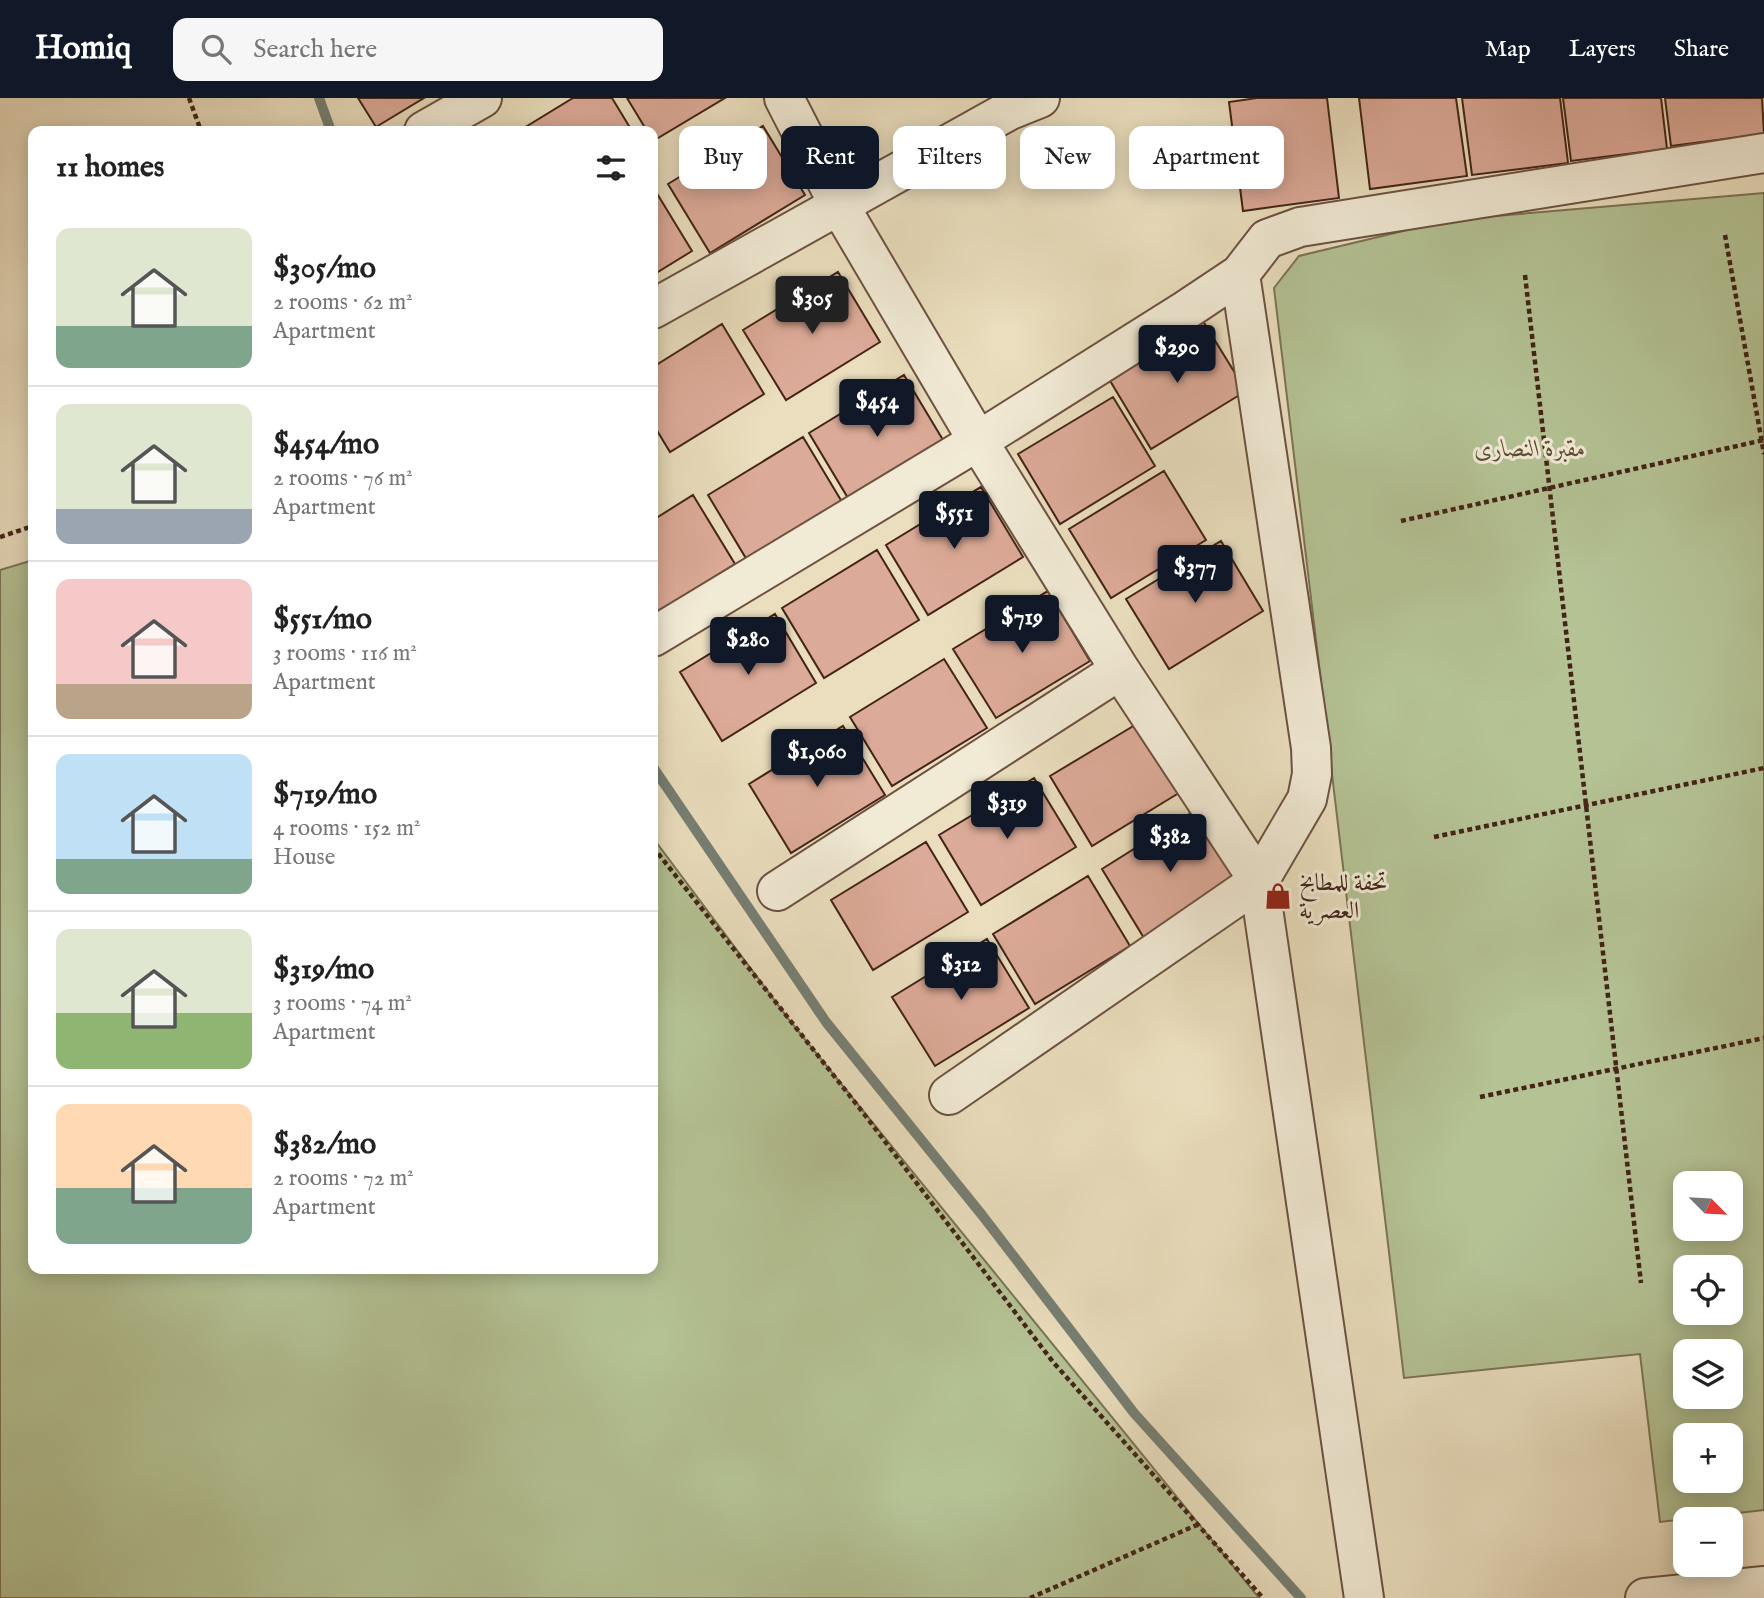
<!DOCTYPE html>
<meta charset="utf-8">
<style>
:root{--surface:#fff;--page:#f6f6f6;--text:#222;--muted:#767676;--line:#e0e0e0;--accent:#111827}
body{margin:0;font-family:"IM FELL English",Amiri,serif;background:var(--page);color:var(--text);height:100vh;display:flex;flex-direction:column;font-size:26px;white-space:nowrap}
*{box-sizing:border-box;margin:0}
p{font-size:23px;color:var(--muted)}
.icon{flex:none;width:38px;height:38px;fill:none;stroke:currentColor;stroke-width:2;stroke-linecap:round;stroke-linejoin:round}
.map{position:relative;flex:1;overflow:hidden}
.drawer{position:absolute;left:28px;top:28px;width:630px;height:1148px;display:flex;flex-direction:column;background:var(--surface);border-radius:14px;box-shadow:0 4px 18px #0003}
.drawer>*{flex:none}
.top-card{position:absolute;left:679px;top:28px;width:665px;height:63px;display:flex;gap:14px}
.needle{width:46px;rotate:114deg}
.fabs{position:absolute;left:1673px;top:1073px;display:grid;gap:14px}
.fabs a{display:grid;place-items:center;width:70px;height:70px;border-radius:14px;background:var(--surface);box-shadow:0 4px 18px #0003;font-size:35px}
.price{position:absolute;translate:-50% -60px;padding:0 16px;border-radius:7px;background:var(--accent);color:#fff;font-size:23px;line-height:46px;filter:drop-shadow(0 2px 4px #0008)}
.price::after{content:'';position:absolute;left:50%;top:42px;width:21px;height:16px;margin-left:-10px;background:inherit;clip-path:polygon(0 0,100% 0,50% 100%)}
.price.active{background:#222;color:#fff}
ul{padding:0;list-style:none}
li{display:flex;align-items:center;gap:21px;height:175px;padding:0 28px}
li+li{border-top:2px solid var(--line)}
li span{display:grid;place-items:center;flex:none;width:196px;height:140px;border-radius:14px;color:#555}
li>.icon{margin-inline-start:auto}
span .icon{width:84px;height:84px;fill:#fffc;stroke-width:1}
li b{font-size:30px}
h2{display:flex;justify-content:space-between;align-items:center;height:84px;padding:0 28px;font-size:30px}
.tag{padding:0 24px;border-radius:14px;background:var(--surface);box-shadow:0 4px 18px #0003;font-size:24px;line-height:63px}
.tag.active{background:var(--accent);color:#fff}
header{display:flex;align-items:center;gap:42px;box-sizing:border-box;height:98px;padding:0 35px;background:var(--accent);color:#fff}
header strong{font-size:33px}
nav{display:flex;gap:38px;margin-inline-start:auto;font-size:24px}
.search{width:490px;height:63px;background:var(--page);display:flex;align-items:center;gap:18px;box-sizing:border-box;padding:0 24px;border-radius:14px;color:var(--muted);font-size:26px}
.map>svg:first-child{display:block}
.green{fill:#b4c294;stroke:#7c7356;stroke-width:2;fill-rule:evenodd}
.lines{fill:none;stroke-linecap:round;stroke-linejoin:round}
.stream{stroke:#767f73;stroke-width:10}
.building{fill:#dcaa98;stroke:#432417;stroke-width:2}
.minor-casing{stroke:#6d5241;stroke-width:42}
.path{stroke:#432417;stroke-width:4.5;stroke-dasharray:5 3.5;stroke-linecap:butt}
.minor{stroke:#f1ead5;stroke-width:38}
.labels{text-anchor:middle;stroke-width:6;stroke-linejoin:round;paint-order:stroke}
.park-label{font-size:24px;font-style:italic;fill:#5f4c36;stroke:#f1ead5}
.poi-label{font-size:24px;fill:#432417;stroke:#f1ead5;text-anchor:start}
</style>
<header>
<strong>Homiq</strong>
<div class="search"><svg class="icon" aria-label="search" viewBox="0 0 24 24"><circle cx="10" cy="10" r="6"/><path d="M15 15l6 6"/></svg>Search here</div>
<nav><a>Map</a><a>Layers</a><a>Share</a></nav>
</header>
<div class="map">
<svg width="1764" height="1500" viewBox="0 0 1764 1500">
<rect width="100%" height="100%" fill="#eadebe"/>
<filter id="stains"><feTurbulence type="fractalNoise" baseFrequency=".00286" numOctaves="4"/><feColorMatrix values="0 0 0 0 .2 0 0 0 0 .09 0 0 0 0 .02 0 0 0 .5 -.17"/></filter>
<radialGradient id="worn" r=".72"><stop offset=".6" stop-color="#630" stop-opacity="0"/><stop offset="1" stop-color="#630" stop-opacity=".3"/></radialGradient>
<path class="green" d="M1764,95V1412L1660,1424L1640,1256L1404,1280L1274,190L1299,158L1449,122ZM1685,1085H1731V1130H1685ZM1685,1169H1731V1214H1685ZM1685,1253H1731V1298H1685ZM1685,1337H1731V1382H1685Z
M33,462V1171H653V740L790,923L1259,1500H0V472Z"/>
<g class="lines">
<path class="stream" d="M319,0L331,33
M653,669L826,924L982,1117L1134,1315L1301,1500"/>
</g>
<path class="building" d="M358,0H424L376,29Z
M573,0H612L632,33H519Z
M627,0H725L653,43V33H647Z
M1257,0H1327L1339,100L1243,113L1229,4Z
M1359,0H1456L1467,78L1370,91Z
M1462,0H1560L1568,65L1472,77Z
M1563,0H1661L1667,51L1571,63Z
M1665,0H1762L1764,36L1671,48Z
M763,28L805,97L710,155L668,86Z
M653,89L692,153L653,177Z
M838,174L880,244L786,302L743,232Z
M1203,223L1246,293L1151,351L1109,281Z
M722,226L764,296L670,354L653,326V269Z
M904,277L946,347L851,405L809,335Z
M1113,299L1155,368L1060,426L1018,356Z
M803,339L845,409L750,467L708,397Z
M1164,373L1206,442L1111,500L1069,431Z
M981,389L1023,459L928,517L886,447Z
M693,397L735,466L653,517V422Z
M1221,443L1263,513L1169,571L1126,501Z
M877,452L919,522L824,580L782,510Z
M1048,493L1090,563L996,620L953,551Z
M775,516L816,585L722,643L680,574Z
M944,561L987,630L892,688L850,619Z
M1145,621L1187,690L1092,748L1050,678Z
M843,628L885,697L791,755L749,686Z
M1034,680L1076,749L981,807L939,737Z
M1196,712L1239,782L1144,840L1102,771Z
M926,744L968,814L873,872L831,802Z
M1088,778L1130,848L1035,906L993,836Z
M987,841L1029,910L935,968L892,899Z"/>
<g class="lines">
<defs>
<path id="minor" d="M784,0L840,109L978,343L1120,572L1259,783L1364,1500
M424,33L482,0
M653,211L1010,12L1040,0
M653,539L978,343L1186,212L1240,176L1267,141L1300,129L1764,55
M777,793L1120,572
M949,997L1259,783L1307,701L1312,676L1311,650L1240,176
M1645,1500L1764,1488"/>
</defs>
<use href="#minor" class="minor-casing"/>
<path class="path" d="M189,0L201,33
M1725,137L1764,356
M1525,177L1641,1185
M1401,423L1764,342
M0,439L33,428
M1434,739L1764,670
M653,749L861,1012L1053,1264L1263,1500
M1480,999L1764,940
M1030,1500L1199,1426"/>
<use href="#minor" class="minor"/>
</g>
<defs>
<symbol id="shop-bare" viewBox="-9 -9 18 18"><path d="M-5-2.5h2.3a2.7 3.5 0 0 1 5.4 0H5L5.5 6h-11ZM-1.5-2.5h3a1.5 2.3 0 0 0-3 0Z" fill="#8f2418" stroke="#f1ead5" stroke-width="2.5" paint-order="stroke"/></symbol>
</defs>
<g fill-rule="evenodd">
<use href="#shop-bare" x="1259" y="779" width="38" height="38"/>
</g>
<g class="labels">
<g class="park-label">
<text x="1530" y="358">مقبرة النصارى</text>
</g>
<g class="poi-label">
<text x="1299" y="792">تحفة للمطابخ<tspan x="1299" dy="28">العصرية</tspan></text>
</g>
</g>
<rect width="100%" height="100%" filter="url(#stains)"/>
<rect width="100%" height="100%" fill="url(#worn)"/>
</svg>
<div class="fabs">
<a><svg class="needle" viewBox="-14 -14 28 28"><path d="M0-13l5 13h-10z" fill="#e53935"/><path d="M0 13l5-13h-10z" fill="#767676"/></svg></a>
<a><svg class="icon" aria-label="locate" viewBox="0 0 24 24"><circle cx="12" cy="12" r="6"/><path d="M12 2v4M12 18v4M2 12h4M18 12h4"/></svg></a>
<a><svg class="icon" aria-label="layers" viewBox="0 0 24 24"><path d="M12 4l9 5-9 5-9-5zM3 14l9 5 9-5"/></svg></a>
<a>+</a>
<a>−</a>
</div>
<b class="price active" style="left:812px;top:238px">$305</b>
<b class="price" style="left:1177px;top:287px">$290</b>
<b class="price" style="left:877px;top:341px">$454</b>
<b class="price" style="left:954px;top:453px">$551</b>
<b class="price" style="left:1195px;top:507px">$377</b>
<b class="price" style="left:1022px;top:557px">$719</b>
<b class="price" style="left:748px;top:579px">$280</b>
<b class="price" style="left:817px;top:691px">$1,060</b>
<b class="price" style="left:1007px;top:743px">$319</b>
<b class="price" style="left:1170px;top:776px">$382</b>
<b class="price" style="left:961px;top:904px">$312</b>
<div class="top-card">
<a class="tag">Buy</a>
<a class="tag active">Rent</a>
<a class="tag">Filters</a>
<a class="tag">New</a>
<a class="tag">Apartment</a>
</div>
<section class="drawer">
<h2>11 homes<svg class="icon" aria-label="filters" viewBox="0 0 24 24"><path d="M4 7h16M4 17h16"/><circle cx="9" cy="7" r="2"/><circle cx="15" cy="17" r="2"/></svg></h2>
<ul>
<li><span style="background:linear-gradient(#dfe7d0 70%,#7fa58c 0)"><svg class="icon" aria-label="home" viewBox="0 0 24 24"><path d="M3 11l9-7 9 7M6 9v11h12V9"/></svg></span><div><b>$305/mo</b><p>2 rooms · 62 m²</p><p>Apartment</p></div></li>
<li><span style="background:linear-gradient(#dfe7d0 75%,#9aa5b1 0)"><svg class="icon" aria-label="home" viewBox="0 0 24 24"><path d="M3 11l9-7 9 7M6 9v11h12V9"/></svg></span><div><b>$454/mo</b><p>2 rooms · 76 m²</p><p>Apartment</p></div></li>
<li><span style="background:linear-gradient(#f6c9c9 75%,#b9a48a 0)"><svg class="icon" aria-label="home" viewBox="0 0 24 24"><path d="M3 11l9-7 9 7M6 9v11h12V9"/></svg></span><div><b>$551/mo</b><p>3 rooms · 116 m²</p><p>Apartment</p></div></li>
<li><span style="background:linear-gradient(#bfe0f5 75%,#7fa58c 0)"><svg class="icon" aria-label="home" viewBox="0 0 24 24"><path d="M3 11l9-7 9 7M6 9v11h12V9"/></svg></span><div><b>$719/mo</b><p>4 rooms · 152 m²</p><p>House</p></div></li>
<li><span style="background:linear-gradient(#dfe7d0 60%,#8fb573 0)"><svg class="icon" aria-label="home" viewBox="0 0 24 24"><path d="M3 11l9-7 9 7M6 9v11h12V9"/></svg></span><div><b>$319/mo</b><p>3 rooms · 74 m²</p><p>Apartment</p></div></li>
<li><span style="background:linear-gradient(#ffd9b3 60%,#7fa58c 0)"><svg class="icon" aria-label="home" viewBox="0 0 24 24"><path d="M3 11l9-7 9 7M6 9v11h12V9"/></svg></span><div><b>$382/mo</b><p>2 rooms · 72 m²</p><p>Apartment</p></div></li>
</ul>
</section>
</div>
